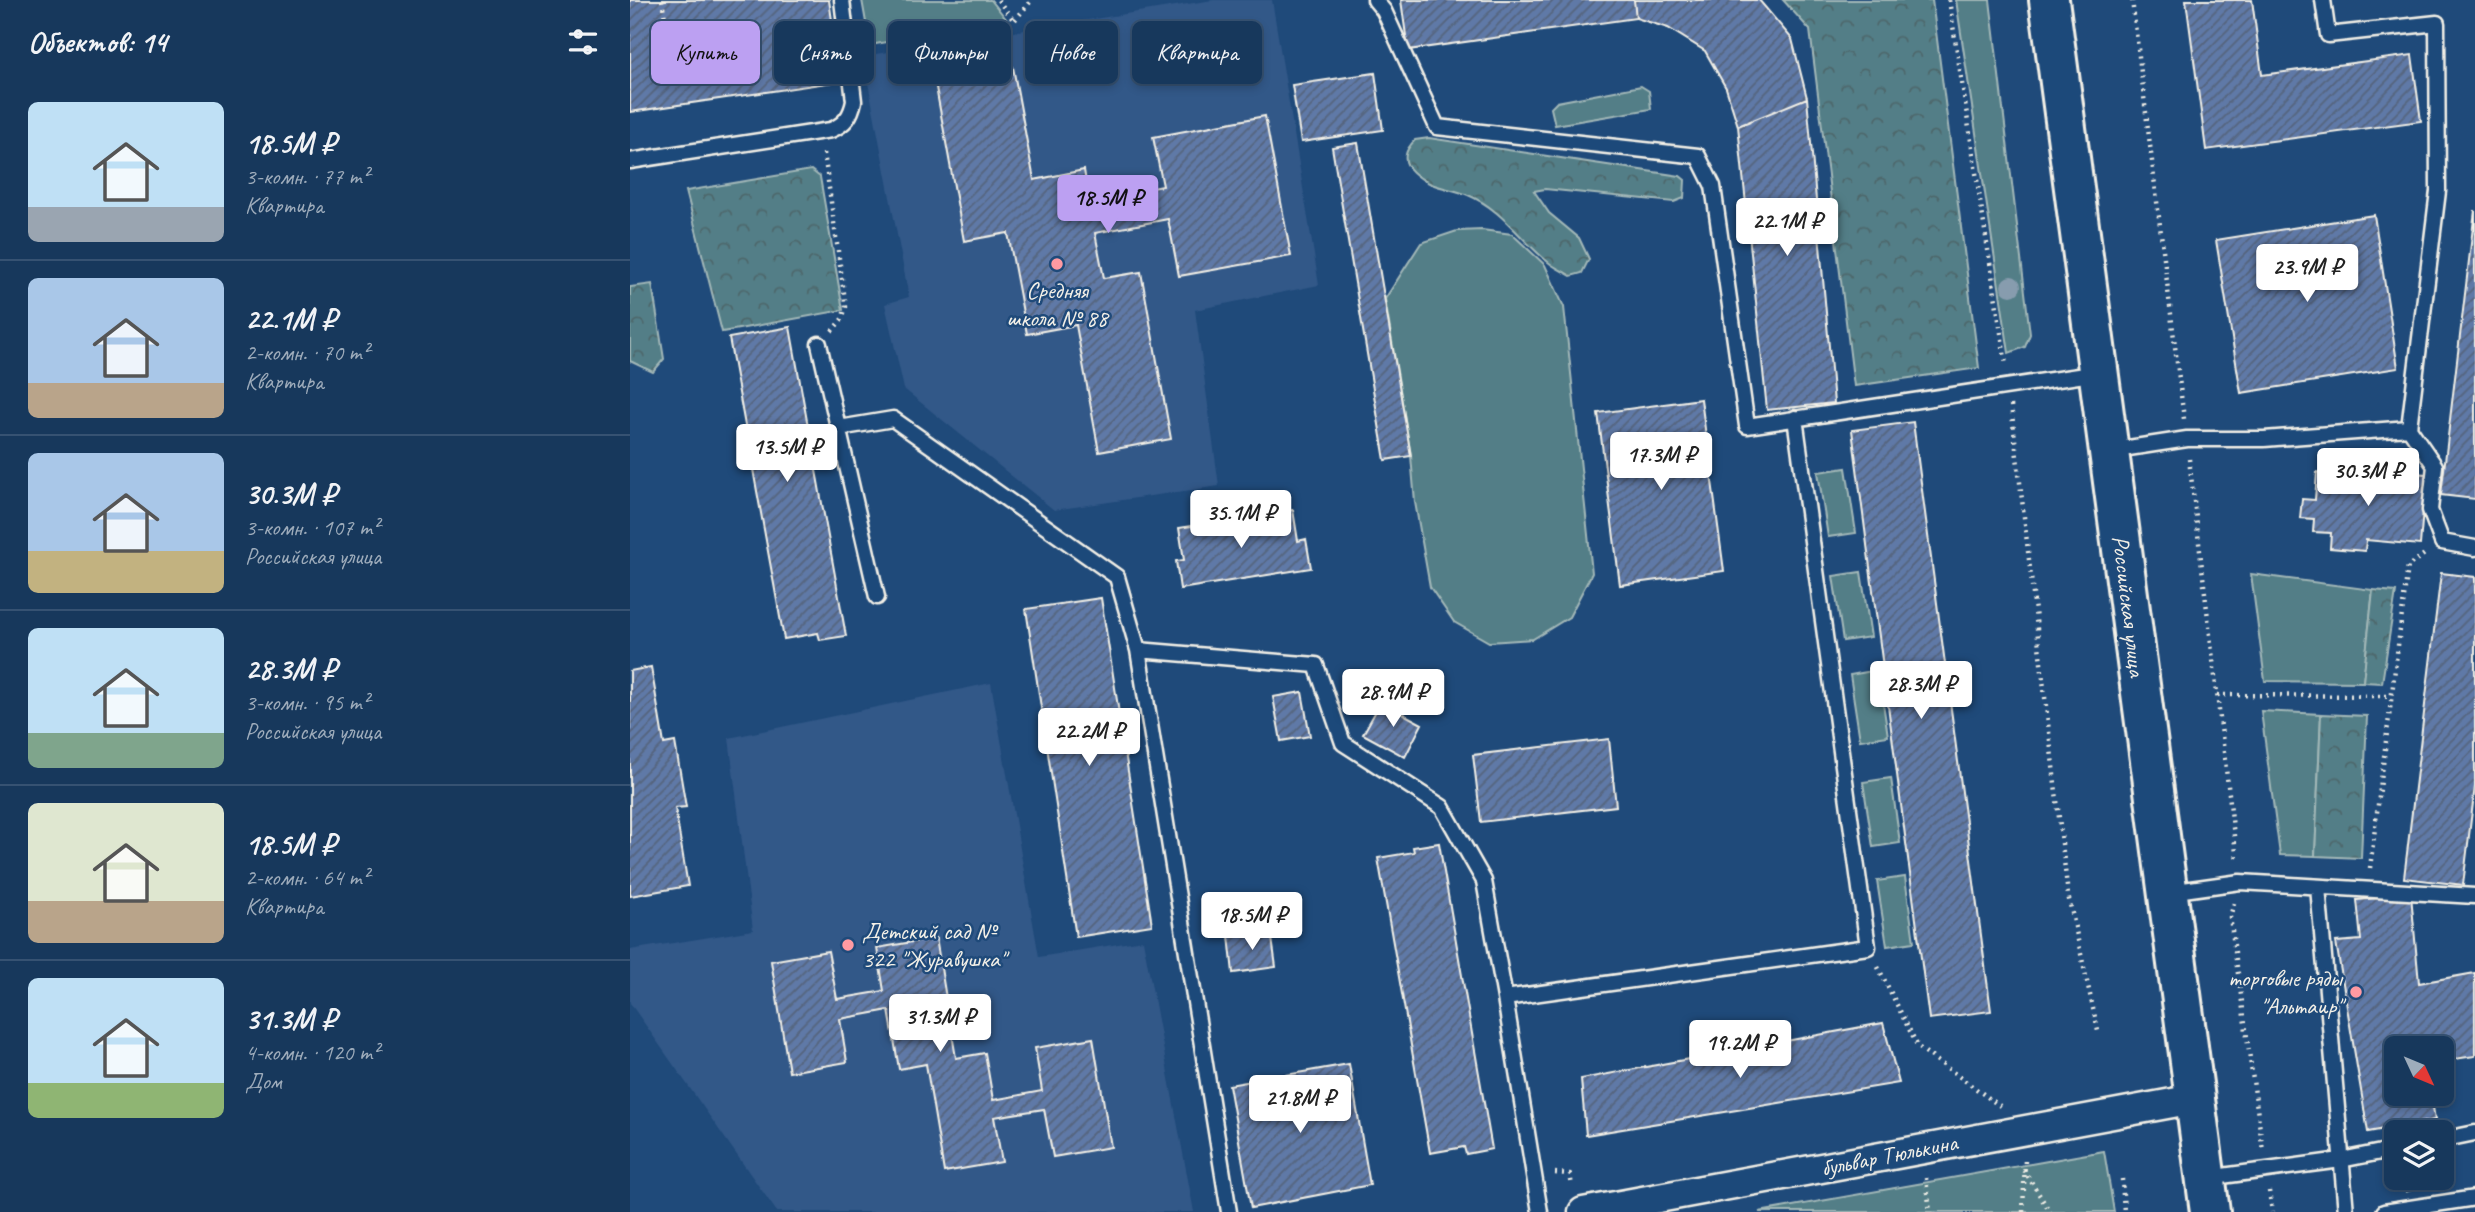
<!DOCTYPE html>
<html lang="ru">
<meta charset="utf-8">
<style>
:root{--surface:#17385c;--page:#203f62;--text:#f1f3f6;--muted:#9eacbb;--line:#365272;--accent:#bca0f2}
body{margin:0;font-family:Caveat,sans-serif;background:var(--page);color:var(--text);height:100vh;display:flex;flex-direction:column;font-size:26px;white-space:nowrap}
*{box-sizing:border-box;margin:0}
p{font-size:23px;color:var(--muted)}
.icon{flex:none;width:38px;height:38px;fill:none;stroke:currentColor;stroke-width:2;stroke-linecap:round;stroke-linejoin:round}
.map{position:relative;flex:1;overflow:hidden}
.panel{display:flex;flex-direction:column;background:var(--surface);width:630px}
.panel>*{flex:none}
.guide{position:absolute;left:21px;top:21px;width:665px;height:63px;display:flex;gap:14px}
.needle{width:46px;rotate:134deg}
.controls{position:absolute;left:1754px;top:1036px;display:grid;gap:14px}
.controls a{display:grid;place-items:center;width:70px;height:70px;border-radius:10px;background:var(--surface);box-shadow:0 4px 10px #0003,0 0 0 2px var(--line);font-size:35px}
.price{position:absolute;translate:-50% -60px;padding:0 16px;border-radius:7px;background:#fff;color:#222;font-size:23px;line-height:46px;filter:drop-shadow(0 2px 4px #0008)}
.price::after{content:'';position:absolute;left:50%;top:42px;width:21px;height:16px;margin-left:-10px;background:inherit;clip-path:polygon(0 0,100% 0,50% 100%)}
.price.selected{background:var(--accent);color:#111}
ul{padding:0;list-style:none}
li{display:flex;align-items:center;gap:21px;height:175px;padding:0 28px}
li+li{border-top:2px solid var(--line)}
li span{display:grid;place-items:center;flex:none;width:196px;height:140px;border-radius:10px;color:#555}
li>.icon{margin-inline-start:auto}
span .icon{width:84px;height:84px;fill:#fffc;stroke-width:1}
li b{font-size:30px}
h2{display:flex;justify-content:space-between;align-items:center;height:84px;padding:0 28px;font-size:30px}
.pill{padding:0 24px;border-radius:10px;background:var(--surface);box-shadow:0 4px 10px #0003,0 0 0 2px var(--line);font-size:24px;line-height:63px}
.pill.selected{background:var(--accent);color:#111}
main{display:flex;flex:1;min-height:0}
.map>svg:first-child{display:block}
.built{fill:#325888}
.green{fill:#527e87;stroke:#a3b8b8;stroke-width:2}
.forest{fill:url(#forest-crowns);stroke:#a3b8b8;stroke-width:2}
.building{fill:url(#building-hatch);stroke:#f4f1e8;stroke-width:2}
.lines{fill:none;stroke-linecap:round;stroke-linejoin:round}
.service-casing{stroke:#f4f1e8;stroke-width:19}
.minor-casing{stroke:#f4f1e8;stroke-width:33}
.secondary-casing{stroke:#f4f1e8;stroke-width:44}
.path{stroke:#f4f1e8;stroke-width:4.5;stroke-dasharray:2 5;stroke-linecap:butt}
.service{stroke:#1f4a7a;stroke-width:14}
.minor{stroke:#1f4a7a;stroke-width:28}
.secondary{stroke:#1f4a7a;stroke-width:38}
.tree{fill:#879cae}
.poi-dot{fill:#ff9aa2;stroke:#1f4a7a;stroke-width:2.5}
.labels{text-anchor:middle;stroke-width:5;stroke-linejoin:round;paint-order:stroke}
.poi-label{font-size:24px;fill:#f4f1e8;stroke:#1f4a7a}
.street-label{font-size:24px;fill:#f4f1e8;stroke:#1f4a7a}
</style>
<main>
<section class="panel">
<h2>Объектов: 14<svg class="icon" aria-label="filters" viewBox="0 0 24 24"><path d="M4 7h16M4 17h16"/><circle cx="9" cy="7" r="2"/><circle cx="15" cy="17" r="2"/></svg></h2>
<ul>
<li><span style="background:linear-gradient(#bfe0f5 75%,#9aa5b1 0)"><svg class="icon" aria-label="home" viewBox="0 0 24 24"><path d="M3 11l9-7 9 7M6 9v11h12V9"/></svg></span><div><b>18.5M ₽</b><p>3-комн. · 77 m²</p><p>Квартира</p></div></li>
<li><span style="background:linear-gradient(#a9c7e8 75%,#b9a48a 0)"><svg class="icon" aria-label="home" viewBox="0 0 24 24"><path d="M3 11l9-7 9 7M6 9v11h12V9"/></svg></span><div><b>22.1M ₽</b><p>2-комн. · 70 m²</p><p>Квартира</p></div></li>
<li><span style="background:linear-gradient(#a9c7e8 70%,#c2b280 0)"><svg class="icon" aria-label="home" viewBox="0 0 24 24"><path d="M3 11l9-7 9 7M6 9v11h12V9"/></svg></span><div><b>30.3M ₽</b><p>3-комн. · 107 m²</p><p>Российская улица</p></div></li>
<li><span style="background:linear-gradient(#bfe0f5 75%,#7fa58c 0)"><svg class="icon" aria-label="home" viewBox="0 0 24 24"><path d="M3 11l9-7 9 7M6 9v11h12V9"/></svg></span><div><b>28.3M ₽</b><p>3-комн. · 95 m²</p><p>Российская улица</p></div></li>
<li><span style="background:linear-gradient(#dfe7d0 70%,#b9a48a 0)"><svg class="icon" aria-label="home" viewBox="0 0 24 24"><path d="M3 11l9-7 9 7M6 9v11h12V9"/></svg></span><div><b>18.5M ₽</b><p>2-комн. · 64 m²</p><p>Квартира</p></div></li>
<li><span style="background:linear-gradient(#bfe0f5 75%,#8fb573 0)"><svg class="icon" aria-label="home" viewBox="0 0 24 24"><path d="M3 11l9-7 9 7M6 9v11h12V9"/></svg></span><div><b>31.3M ₽</b><p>4-комн. · 120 m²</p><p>Дом</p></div></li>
</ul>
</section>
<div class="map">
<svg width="1845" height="1212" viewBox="0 0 1845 1212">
<defs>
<pattern id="forest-crowns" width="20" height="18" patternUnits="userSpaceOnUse" patternTransform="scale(1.75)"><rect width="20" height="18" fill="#527e87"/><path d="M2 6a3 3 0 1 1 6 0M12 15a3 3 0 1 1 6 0" fill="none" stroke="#4e666a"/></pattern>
<pattern id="building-hatch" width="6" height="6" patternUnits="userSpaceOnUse" patternTransform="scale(1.75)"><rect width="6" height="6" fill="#5e79a7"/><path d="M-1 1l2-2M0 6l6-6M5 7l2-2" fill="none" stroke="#55637b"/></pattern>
</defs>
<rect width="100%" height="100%" fill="#1f4a7a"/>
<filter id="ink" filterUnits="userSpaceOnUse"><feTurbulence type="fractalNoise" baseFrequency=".0143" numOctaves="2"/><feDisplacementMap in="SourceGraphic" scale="14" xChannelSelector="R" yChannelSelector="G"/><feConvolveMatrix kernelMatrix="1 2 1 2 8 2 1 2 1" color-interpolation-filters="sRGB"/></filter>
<g filter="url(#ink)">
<path class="built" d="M583,0H642L689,285L565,310L589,486L424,510L274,389L255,304L279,297L233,56Z
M361,683L409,957L513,940L564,1212H147L0,1003V950L123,930L99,738Z"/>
<path class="green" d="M232,0H361L377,20L240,45Z
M1326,0H1360L1400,334L1395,347L1379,353Z
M1011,86L1019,91L1021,109L925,125L921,108L927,102Z
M852,230L882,234L915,265L934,307L962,573L939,617L903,639L859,642L824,622L800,587L785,502L781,456L755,299L791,243L827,231Z
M1216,468L1226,533L1198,537L1188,472Z
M1231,572L1241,637L1213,641L1203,576Z
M1621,574L1743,590L1733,682L1635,681Z
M1248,670L1258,736L1230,740L1220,675Z
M1631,711L1691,714L1685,856L1650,855Z
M1261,778L1270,843L1243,847L1233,782Z
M1275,877L1284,942L1257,946L1247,881Z
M1474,1151L1484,1212H1129Z
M1766,1165V1178H1795L1791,1187L1776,1192L1766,1186L1762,1176Z"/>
<path class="forest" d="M1153,0H1302L1349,368L1224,386L1180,30Z
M799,138L1050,176L1055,180L1054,198L1044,202L915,189L904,191L919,213L949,238L959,259L952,273L941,276C935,272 928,269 922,265C892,243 874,210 838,195C818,187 801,189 783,172C771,161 775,150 785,140Z
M181,170L190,177L213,310L92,332L56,191Z
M22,284L34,359L23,372L0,361V287Z
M1743,590L1766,592L1752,683L1733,682Z
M1691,714L1737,716L1731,858L1685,856Z"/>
<path class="building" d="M0,0H199L211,81L0,112Z
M771,0H1004L1006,18L778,50Z
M1004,0H1129L1162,39L1177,98L1108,126L1096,88L1075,51L1038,28L1006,18Z
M1556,0H1622L1632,75L1782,55L1791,121L1576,150Z
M383,67L404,180L454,170L459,200L533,186L523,137L635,116L661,256L549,276L538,219L465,233L474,278L511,272L541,439L469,452L446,325L397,334L378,233L334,241L305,82Z
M745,73L753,130L671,142L662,85Z
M1177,98L1204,403L1137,410L1108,126Z
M728,143L781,456L755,460L702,147Z
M1845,210V499L1811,495Z
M1744,215L1768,368L1611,393L1586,240Z
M160,327L216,636L190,640L188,633L154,639L99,338Z
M1071,399L1094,571L990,585L968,413Z
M1283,422L1361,1011L1299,1019L1222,430Z
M1718,468L1796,474L1790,545L1736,540L1735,551L1700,548L1701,533L1683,532L1684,519L1670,518L1672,499L1685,500L1687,472L1718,475Z
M663,510L668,541L676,539L681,568L550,589L546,561L554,560L549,528Z
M1811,573L1845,577V786L1833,885L1774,878Z
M471,598L522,925L446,937L396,609Z
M21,667L34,744L45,742L56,807L45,808L58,886L0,896V671Z
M672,692L680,736L651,741L643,697Z
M751,702L792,724L775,757L733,734Z
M979,739L986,806L851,822L843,755Z
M809,843L862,1149L836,1154L834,1147L800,1153L748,858L784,852L783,847Z
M1781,895L1789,983L1845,973V1056L1811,1061V1048H1766V1094H1801L1805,1120L1738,1132L1706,942L1731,940L1727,900Z
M641,931L646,967L603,973L599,936Z
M306,938L326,1058L355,1053L363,1100L412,1091L405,1048L463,1038L481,1147L423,1157L414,1109L364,1117L372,1162L314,1172L296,1064L269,1069L259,1010L210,1019L217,1062L159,1072L141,961L198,951L207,999L254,991L247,948Z
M1253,1023L1269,1083L956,1135L951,1079Z
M719,1064L740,1185L621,1208L599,1085Z"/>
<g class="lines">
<defs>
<path id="service" d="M745,0L754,11L807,127L1068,156L1083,186L1117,426L1468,373
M0,161L201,130C215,124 221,116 224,101L212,0
M189,344L247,597
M209,428L263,419L487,577L508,650L686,665L713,743L812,807L854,881L875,998
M1779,428L1805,466L1800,510L1812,542L1845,548
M1479,451L1557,439H1634L1779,428L1808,191L1807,23L1698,35L1693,0
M508,650L599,1212
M1688,887L1716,1212
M1539,892L1610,882L1845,896
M1811,1140L1845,1133
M1577,1178L1711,1160L1766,1149
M910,1212L875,998L1238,947L1165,418
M1754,1212L1845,1198"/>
<path id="minor" d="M953,1212L1564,1099"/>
<path id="secondary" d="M1419,0L1580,1212"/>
</defs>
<use href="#service" class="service-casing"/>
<use href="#minor" class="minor-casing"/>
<use href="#secondary" class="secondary-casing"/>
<path class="path" d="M32,0L39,44
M368,0L384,21L402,0
M1319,0L1376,365
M1502,0L1554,419
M194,153L216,307L212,319L202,331
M1381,405L1438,895L1468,1031
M1559,459L1607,861
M1587,695L1761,696
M1740,868L1778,566L1796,553
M1604,903L1600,917L1633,1151
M1248,967L1288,1047L1370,1106
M1394,1170L1420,1212
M925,1173L940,1174L942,1186
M1296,1178L1300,1212
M1492,1179L1494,1212
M1639,1191L1642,1212
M1393,1212L1395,1159"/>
<use href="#service" class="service"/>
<use href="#minor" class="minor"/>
<use href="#secondary" class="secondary"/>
</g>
<circle class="tree" cx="1381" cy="286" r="10"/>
</g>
<g class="poi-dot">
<circle cx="427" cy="264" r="7"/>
<circle cx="218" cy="945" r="7"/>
<circle cx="1726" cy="992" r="7"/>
</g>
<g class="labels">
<g class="poi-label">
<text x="427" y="298">Средняя<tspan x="427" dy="28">школа № 88</tspan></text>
<text x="232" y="939" text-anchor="start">Детский сад №<tspan x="232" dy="28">322 "Журавушка"</tspan></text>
<text x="1712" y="986" text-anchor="end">торговые ряды<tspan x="1712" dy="28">"Альтаир"</tspan></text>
</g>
<g class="street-label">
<text transform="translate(1499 606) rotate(83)" y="8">Российская улица</text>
<text transform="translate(1259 1155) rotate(-11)" y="8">бульвар Тюлькина</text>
</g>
</g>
</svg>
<div class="controls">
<a><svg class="needle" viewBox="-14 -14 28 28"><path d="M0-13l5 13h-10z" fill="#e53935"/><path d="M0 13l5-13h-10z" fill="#9eacbb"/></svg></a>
<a><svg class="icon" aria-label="layers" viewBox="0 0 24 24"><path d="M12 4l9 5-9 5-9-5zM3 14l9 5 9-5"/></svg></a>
</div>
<b class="price selected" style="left:478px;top:235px">18.5M ₽</b>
<b class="price" style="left:1157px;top:258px">22.1M ₽</b>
<b class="price" style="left:1677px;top:304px">23.9M ₽</b>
<b class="price" style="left:157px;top:484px">13.5M ₽</b>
<b class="price" style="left:1031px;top:492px">17.3M ₽</b>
<b class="price" style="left:1738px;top:508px">30.3M ₽</b>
<b class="price" style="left:611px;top:550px">35.1M ₽</b>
<b class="price" style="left:1291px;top:721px">28.3M ₽</b>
<b class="price" style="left:763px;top:729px">28.9M ₽</b>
<b class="price" style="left:459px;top:768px">22.2M ₽</b>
<b class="price" style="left:622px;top:952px">18.5M ₽</b>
<b class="price" style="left:310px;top:1054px">31.3M ₽</b>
<b class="price" style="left:1110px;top:1080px">19.2M ₽</b>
<b class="price" style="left:670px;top:1135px">21.8M ₽</b>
<div class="guide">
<a class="pill selected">Купить</a>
<a class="pill">Снять</a>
<a class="pill">Фильтры</a>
<a class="pill">Новое</a>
<a class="pill">Квартира</a>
</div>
</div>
</main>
